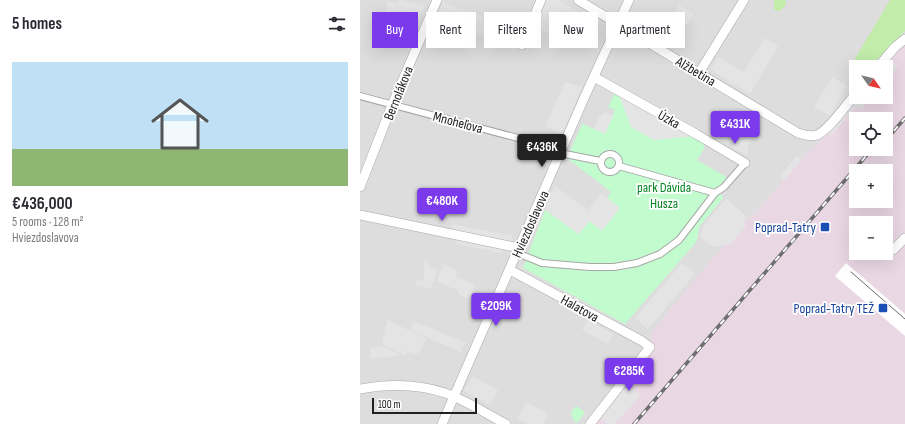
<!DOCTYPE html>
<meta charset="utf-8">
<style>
:root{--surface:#fff;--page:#f2f2f3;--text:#2b2b33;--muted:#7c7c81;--accent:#7c3aed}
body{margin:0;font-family:"Sofia Sans Condensed",sans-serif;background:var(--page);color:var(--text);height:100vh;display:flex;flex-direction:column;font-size:15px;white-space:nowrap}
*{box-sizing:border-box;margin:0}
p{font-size:13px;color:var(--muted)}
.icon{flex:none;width:22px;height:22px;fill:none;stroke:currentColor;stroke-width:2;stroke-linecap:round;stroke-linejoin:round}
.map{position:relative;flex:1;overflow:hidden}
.drawer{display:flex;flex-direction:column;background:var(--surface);width:360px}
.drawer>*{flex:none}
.banner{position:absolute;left:12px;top:12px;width:380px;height:36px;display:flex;gap:8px}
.needle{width:26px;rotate:124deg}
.tools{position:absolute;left:489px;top:60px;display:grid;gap:8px}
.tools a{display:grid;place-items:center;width:44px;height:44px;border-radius:0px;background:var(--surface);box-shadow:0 4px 16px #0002;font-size:20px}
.scale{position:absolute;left:12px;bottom:10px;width:105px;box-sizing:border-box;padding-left:4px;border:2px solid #202020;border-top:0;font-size:11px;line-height:14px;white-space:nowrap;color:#202020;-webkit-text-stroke:3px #fff;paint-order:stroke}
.price{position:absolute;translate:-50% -34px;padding:0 9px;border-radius:4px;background:var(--accent);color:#fff;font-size:13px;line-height:26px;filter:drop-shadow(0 1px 2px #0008)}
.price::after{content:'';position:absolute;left:50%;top:24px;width:12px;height:9px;margin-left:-6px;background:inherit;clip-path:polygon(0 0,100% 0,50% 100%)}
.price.selected{background:#222;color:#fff}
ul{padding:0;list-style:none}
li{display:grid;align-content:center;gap:8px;height:212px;padding:0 12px}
li span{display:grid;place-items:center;height:124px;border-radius:0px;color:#555}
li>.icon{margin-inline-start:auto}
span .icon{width:72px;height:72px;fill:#fffc;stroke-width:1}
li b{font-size:17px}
h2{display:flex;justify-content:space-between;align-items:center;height:48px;padding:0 12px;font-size:17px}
.tag{padding:0 14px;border-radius:0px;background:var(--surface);box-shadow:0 4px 16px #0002;font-size:14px;line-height:36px}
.tag.selected{background:var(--accent);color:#fff}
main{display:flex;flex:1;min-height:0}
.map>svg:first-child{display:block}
.residential{fill:#dedddd}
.industrial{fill:#ead7e4;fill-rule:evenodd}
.grass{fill:#c1ecaa}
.park{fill:#c2fcce}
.parking{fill:#e4e4e4}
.pier{fill:#fff}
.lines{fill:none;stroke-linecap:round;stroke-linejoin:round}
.pedestrian-casing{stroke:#a7a7a7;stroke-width:8}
.minor-casing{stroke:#a7a7a7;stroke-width:10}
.pedestrian{stroke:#fff;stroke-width:6}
.minor{stroke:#fff;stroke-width:9}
.tram{stroke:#6e6e6e;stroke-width:1}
.rail-casing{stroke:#6e6e6e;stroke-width:3.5}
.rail{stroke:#fff;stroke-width:2;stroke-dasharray:6;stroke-linecap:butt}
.transit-dot{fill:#1a4fb4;stroke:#fff;stroke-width:1.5}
.labels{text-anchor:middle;stroke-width:3.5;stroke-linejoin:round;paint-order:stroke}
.street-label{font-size:14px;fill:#202020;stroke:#fff}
.park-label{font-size:14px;fill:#078423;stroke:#fff}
.transit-label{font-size:14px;fill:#164399;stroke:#fff;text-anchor:end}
</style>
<main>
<section class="drawer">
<h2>5 homes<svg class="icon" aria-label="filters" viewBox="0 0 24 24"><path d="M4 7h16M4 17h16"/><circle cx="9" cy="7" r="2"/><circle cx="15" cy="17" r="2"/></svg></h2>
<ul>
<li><span style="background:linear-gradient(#bfe0f5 70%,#8fb573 0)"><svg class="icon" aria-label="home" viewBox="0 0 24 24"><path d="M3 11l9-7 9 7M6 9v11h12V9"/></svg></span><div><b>€436,000</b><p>5 rooms · 128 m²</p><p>Hviezdoslavova</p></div></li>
</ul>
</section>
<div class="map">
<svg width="545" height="424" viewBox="0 0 545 424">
<rect width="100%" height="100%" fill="#f1eee6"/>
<path class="residential" d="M0,0H545V44L523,67H496V97H498L459,143L447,153L395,214L382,223L290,350L232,424H0Z"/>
<path class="industrial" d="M545,44V424H232L290,350L291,333L382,223L395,214L447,153L459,143L498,97H526V67H523ZM496,119H526V149H496ZM496,171H526V201H496ZM496,223H526V253H496Z"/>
<path class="grass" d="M414,0H425L426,4L420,11L414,10Z
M530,0H545V31L510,67H496V76L490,67Z"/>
<path class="park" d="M255,93L259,95L294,140L333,136L343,143L345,147L337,160L368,178L358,189L363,198L339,227L337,241L265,324L163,268L185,210L219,234L229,221L259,208L247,198L251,192L207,158L222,124L245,133L255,110L248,107Z
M216,406L225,412L217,423L213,419L211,412Z"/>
<path class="parking" d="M39,0L64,6L57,24L25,15L28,2L38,4Z
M186,0H198L221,13L206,42L175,27Z
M83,2L123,16L122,20L128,22L123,37L117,35L114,42L74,27Z
M319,5L334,14L328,25L313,16Z
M404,38L418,46L390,94L351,70L358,57L384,72Z
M531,60L538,66L526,81L525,67Z
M472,77L487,86L470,116L454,107Z
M205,82L222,87L202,134L185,126Z
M259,95L333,136L294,140L271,127Z
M500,97H512L501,110L496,106L471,136L469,134Z
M244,112L253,116L245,134L234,129L240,115L242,116Z
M391,114L400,120L390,135L393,138L387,147L389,148L386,155L371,147Z
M437,156L441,160L424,180L420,176Z
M195,186L228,210L241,193L260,208L242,231L229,221L219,234L185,210Z
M365,200H368L387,217L383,221L386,226L371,244L353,247L340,237L344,225Z
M92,224L152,236L150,246L144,245L142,253L96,244L98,236L90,234Z
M65,260L69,261L68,265L70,267L78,269L71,289L55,285L57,280L63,281L65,270L63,269Z
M322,263L335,274L288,329L275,318Z
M83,264L98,271L96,276L115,285L109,299L98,294L99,291L76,281Z
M164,271L259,322L255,328L161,276Z
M27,320L66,338L60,353L52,354L47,350L46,356L22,345Z
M228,320L253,334L249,344L222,330Z
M54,321L105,343L101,352L50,330Z
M20,346L41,355L11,359L10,348Z
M112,376L138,390L130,405L104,391Z
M267,383L281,395L255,424H247L240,417Z
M166,402L187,413L185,416L187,417L183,424H168L157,418Z"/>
<path class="pier" d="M486,263L545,314V336L475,276Z"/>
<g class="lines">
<defs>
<path id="pedestrian" d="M0,96L195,148
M241 163a9 9 0 1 1 18 0a9 9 0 1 1-18 0Z
M205,154L240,161
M259,166L355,193
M162,255L182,263L230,267H254L277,263L300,254L319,240L355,193L364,187L385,163"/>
<path id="minor" d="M218,0L438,133C444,135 451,137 457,135C469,130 487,104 496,93
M162,45L181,0
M518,67L535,47L545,39
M339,73L384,0
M234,77L336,134L385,163
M0,187L32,105L77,0
M0,215L159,248
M533,250L545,238
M150,270L282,341L290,347L230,424
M0,389C28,384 58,384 85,393C106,400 126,414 146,424
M82,424L225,96L269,0"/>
</defs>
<use href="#pedestrian" class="pedestrian-casing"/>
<use href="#minor" class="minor-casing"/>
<use href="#pedestrian" class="pedestrian"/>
<use href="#minor" class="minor"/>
<path class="tram" d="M491,272L545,319"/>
<defs>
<path id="rail" d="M526,140L545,118
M274,424L512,149"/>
</defs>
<use href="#rail" class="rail-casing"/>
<use href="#rail" class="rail"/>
</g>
<g class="transit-dot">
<rect x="460" y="222" width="10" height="10" rx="2"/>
<rect x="518" y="303" width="10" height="10" rx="2"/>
</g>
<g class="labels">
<g class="street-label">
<text transform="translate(336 71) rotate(31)" y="5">Alžbetina</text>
<text transform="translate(38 93) rotate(-68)" y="5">Bernolákova</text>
<text transform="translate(309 119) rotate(30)" y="5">Úzka</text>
<text transform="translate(98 122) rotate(15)" y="5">Mnoheľova</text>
<text transform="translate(170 224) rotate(-66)" y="5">Hviezdoslavova</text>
<text transform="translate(220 308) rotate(29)" y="5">Halatova</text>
</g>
<g class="park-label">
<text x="304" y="192">park Dávida<tspan x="304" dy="16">Husza</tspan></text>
</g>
<g class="transit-label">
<text x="456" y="232">Poprad-Tatry</text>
<text x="514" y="313">Poprad-Tatry TEŽ</text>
</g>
</g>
</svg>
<div class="tools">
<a><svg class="needle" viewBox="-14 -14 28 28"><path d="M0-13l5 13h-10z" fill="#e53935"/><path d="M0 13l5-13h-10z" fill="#7c7c81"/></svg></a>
<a><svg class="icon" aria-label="locate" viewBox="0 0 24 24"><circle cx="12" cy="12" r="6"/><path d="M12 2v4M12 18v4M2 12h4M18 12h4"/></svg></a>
<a>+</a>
<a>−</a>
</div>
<div class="scale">100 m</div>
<b class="price" style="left:375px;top:145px">€431K</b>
<b class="price selected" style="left:182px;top:168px">€436K</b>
<b class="price" style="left:82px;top:222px">€480K</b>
<b class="price" style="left:136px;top:327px">€209K</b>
<b class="price" style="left:269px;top:392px">€285K</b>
<div class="banner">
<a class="tag selected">Buy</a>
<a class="tag">Rent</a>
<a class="tag">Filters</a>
<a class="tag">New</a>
<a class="tag">Apartment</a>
</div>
</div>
</main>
